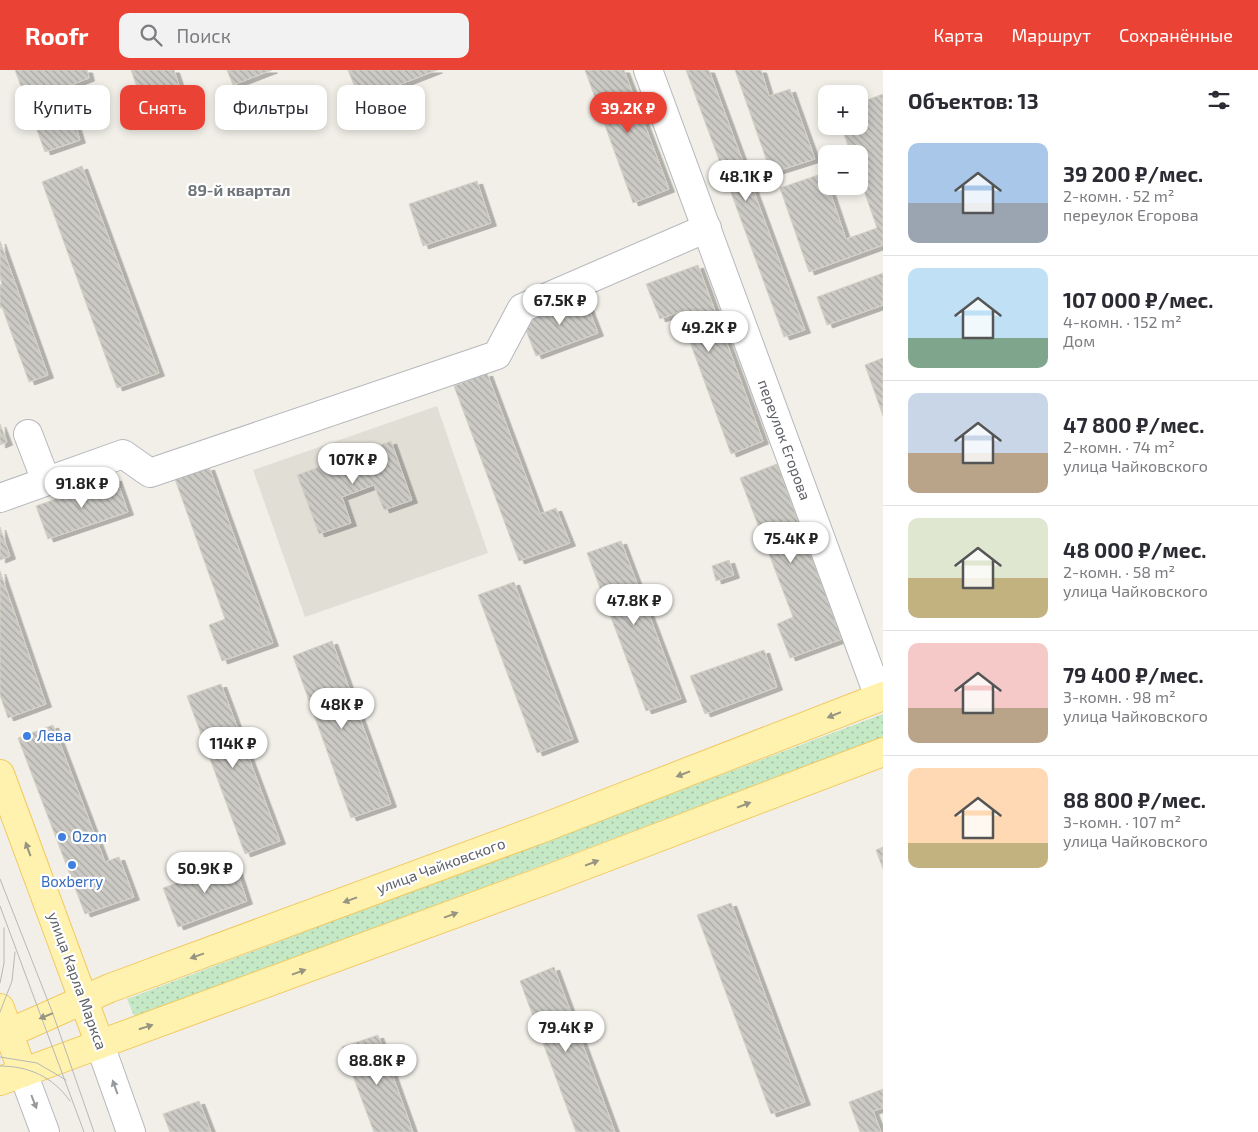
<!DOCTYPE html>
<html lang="ru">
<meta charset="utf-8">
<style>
:root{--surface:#fff;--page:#f2f2f3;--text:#2b2b33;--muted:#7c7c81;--line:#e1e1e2;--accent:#ea4335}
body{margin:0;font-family:"Exo 2",sans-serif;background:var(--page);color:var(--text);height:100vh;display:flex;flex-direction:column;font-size:19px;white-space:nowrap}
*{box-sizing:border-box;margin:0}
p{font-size:16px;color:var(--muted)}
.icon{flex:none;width:28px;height:28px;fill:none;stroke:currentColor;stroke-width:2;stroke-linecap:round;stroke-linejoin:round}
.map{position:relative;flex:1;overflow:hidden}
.details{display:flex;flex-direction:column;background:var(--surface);width:375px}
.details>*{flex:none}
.hud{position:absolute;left:15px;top:15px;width:475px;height:45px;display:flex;gap:10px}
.controls{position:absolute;left:818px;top:15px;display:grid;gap:10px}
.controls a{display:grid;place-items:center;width:50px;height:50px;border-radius:10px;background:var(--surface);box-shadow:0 2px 8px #0003;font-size:25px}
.price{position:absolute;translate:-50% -42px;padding:0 11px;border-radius:18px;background:#fff;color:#222;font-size:16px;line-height:32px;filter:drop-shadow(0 1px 2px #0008)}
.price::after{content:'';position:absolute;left:50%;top:30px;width:15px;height:11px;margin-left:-8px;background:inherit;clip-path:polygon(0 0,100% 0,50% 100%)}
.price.on{background:var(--accent);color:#fff}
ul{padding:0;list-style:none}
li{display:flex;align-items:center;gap:15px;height:125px;padding:0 25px}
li+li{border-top:1px solid var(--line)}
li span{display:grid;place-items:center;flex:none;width:140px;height:100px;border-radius:10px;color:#555}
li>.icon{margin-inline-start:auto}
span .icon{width:60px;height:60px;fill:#fffc;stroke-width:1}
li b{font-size:21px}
h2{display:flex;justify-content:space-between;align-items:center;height:60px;padding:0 25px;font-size:21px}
.tag{padding:0 18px;border-radius:10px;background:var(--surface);box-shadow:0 2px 8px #0003;font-size:18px;line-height:45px}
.tag.on{background:var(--accent);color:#fff}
header{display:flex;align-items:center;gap:30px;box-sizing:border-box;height:70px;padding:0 25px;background:var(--accent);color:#fff}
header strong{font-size:24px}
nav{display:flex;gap:28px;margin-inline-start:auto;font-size:18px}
.search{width:350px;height:45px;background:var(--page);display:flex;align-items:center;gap:12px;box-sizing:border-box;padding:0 18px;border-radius:10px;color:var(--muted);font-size:19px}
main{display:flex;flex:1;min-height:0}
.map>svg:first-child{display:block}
.education{fill:#e1ded6}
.grass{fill:url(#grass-dots)}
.building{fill:url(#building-back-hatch);stroke:#d6d1c6;filter:url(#shadow)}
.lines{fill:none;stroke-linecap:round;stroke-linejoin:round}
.minor-casing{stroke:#b5b8bc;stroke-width:30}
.major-casing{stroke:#f2c960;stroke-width:30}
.minor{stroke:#fff;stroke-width:28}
.major{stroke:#fff2af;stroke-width:28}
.tram{stroke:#b6b7b8;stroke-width:1}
.oneway{fill:#979581}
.oneway2{fill:#979a9d}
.shop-dot{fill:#3f7fe0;stroke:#fff;stroke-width:2}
.labels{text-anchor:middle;stroke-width:4.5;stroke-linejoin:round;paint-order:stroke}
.street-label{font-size:15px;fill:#5f6368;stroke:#fff}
.shop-label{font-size:15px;fill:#366cbe;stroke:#fff;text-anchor:start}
.neighbourhood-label{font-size:16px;font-weight:bold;fill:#70757a;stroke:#fff}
</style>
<header>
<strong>Roofr</strong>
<div class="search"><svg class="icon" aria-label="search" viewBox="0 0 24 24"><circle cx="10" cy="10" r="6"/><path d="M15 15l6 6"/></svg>Поиск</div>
<nav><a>Карта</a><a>Маршрут</a><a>Сохранённые</a></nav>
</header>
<main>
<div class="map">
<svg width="883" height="1062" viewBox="0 0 883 1062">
<defs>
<pattern id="grass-dots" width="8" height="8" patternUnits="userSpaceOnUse" patternTransform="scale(1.25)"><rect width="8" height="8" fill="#c5e8c5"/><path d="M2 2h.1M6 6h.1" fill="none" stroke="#a3c0a4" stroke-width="1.8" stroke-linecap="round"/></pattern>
<pattern id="building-back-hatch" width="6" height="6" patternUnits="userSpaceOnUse" patternTransform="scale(1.25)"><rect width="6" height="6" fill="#cccac5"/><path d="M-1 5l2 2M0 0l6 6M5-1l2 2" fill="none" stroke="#a9a8a4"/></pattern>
<filter id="shadow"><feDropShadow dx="5.5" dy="3" stdDeviation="0" flood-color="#0004"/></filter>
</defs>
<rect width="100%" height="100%" fill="#f1efe8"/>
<path class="education" d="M437,336L488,483L305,547L253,400Z"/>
<path class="grass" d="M883,644V667L135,948L127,929Z"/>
<path class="building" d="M15,0H87L89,8L63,18L80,70L45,82Z
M131,0H174L184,30L146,43Z
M227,0H272L233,15Z
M348,0H437L360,30Z
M585,0H624L669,119L633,133Z
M686,0H709L805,260L784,267Z
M735,0H761L769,26L790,19L815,89L771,103Z
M883,24V175L809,202L780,118L824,103L826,116H828L846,169L877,158L859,106V84H851L841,56H859V33Z
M82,96L159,303L117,318L42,112Z
M477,111L491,153L423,176L409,134Z
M0,171L48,305L29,312L2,237L0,238V215L2,214L0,207Z
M698,195L763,371L731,384L679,242L660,249L646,214Z
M883,203V235L827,255L817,227Z
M584,227L598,263L536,286L522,250Z
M883,288V346L865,295Z
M487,303L540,444L556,438L570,473L519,491L454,316Z
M0,354L7,372L0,375Z
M391,371L412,430L384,440L374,415L342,427L351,453L319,464L297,405Z
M777,394L842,569L790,588L777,554L793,547L740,408Z
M209,397L273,573L222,591L209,555L225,549L175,409Z
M116,408L128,442L48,469L36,436Z
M0,457L10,486L0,490Z
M621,471L681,629L646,641L587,483Z
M729,490L734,505L716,511L712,496Z
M0,501L46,634L8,648L0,625Z
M514,512L573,669L537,683L478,525Z
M332,571L391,734L351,748L293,586Z
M764,580L777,617L705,644L690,606Z
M221,614L280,771L245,784L187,626Z
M53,655L105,792L119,787L134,827L85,844L18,668Z
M883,777V799L876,780Z
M234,792L247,831L178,857L163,818Z
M731,833L805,1032L771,1044L697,845Z
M554,897L615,1062H576L520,911Z
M378,965L413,1062H374L342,977Z
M883,1019V1038L873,1041L881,1062H860L849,1032Z
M199,1031L211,1062H170L163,1044Z"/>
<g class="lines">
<defs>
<path id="minor" d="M648,0L879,627
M28,364L46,411
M0,428L123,384L150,403L497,285L522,238L707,158
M99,972L131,1062
M23,1003L45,1062"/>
<path id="major" d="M0,704L99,972
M0,938L23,1003
M0,967L110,918L543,758L883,626
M0,1011L546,810L883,682"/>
</defs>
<use href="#minor" class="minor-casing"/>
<use href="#major" class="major-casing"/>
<use href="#minor" class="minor"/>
<use href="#major" class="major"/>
<path class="tram" d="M0,809L53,944L94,1062
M0,836L84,1062
M0,913L4,893V858
M0,942L12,911L15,882
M0,987L37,993L66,1010
M0,996C29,996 53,1007 70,1031"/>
</g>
<defs><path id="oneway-solid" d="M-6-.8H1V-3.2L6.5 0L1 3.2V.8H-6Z" transform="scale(1.25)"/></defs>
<g class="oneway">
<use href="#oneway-solid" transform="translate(834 645) rotate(158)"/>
<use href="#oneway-solid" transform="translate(683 704) rotate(159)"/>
<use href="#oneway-solid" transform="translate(744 735) rotate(-21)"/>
<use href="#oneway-solid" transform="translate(28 779) rotate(-110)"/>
<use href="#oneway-solid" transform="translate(592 793) rotate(-21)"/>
<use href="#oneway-solid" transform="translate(350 830) rotate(160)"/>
<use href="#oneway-solid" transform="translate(451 845) rotate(-20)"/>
<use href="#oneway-solid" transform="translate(197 886) rotate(160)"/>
<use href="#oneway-solid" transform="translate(299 902) rotate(-20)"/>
<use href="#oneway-solid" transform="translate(46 946) rotate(158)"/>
<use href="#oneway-solid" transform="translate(146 957) rotate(-18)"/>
</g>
<g class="oneway2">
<use href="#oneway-solid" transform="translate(115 1017) rotate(-110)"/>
<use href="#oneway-solid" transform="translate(34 1032) rotate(69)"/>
</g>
<g class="shop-dot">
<circle cx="27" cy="666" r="5"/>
<circle cx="62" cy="767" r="5"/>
<circle cx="72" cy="795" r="5"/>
</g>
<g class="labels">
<g class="street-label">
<text transform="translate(784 370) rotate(70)" y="5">переулок Егорова</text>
<text transform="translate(441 796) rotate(-20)" y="5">улица Чайковского</text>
<text transform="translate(77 911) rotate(70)" y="5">улица Карла Маркса</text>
</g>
<g class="shop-label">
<text x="37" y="671">Лева</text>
<text x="72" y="772">Ozon</text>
<text x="72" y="817" text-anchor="middle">Boxberry</text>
</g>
<g class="neighbourhood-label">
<text x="239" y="126">89-й квартал</text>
</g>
</g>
</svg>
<div class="controls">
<a>+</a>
<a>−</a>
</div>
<b class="price on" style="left:628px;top:64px">39.2K ₽</b>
<b class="price" style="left:746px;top:132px">48.1K ₽</b>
<b class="price" style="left:560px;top:256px">67.5K ₽</b>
<b class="price" style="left:709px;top:283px">49.2K ₽</b>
<b class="price" style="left:353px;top:415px">107K ₽</b>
<b class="price" style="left:82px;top:439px">91.8K ₽</b>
<b class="price" style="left:791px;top:494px">75.4K ₽</b>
<b class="price" style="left:634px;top:556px">47.8K ₽</b>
<b class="price" style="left:342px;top:660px">48K ₽</b>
<b class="price" style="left:233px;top:699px">114K ₽</b>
<b class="price" style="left:205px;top:824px">50.9K ₽</b>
<b class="price" style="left:566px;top:983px">79.4K ₽</b>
<b class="price" style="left:377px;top:1016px">88.8K ₽</b>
<div class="hud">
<a class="tag">Купить</a>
<a class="tag on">Снять</a>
<a class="tag">Фильтры</a>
<a class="tag">Новое</a>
</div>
</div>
<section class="details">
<h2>Объектов: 13<svg class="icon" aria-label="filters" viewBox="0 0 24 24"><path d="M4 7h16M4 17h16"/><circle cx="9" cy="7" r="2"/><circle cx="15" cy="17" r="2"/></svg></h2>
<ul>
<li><span style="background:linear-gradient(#a9c7e8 60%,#9aa5b1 0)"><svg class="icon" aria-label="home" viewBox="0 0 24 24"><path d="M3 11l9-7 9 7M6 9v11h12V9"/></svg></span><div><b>39 200 ₽/мес.</b><p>2-комн. · 52 m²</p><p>переулок Егорова</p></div></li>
<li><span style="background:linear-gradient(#bfe0f5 70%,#7fa58c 0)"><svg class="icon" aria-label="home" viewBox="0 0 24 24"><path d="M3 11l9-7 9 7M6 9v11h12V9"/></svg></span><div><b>107 000 ₽/мес.</b><p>4-комн. · 152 m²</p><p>Дом</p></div></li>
<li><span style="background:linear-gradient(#c9d6e8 60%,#b9a48a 0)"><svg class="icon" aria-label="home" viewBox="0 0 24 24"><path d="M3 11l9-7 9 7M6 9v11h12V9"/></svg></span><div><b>47 800 ₽/мес.</b><p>2-комн. · 74 m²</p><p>улица Чайковского</p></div></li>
<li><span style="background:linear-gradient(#dfe7d0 60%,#c2b280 0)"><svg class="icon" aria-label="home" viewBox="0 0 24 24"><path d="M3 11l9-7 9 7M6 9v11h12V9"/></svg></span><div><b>48 000 ₽/мес.</b><p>2-комн. · 58 m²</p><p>улица Чайковского</p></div></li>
<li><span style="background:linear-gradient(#f6c9c9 65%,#b9a48a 0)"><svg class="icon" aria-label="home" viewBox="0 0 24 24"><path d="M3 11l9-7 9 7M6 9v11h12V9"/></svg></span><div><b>79 400 ₽/мес.</b><p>3-комн. · 98 m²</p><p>улица Чайковского</p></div></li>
<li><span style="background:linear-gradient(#ffd9b3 75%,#c2b280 0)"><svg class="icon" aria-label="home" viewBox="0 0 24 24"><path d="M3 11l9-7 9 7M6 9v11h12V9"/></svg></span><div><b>88 800 ₽/мес.</b><p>3-комн. · 107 m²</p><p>улица Чайковского</p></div></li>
</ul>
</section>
</main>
